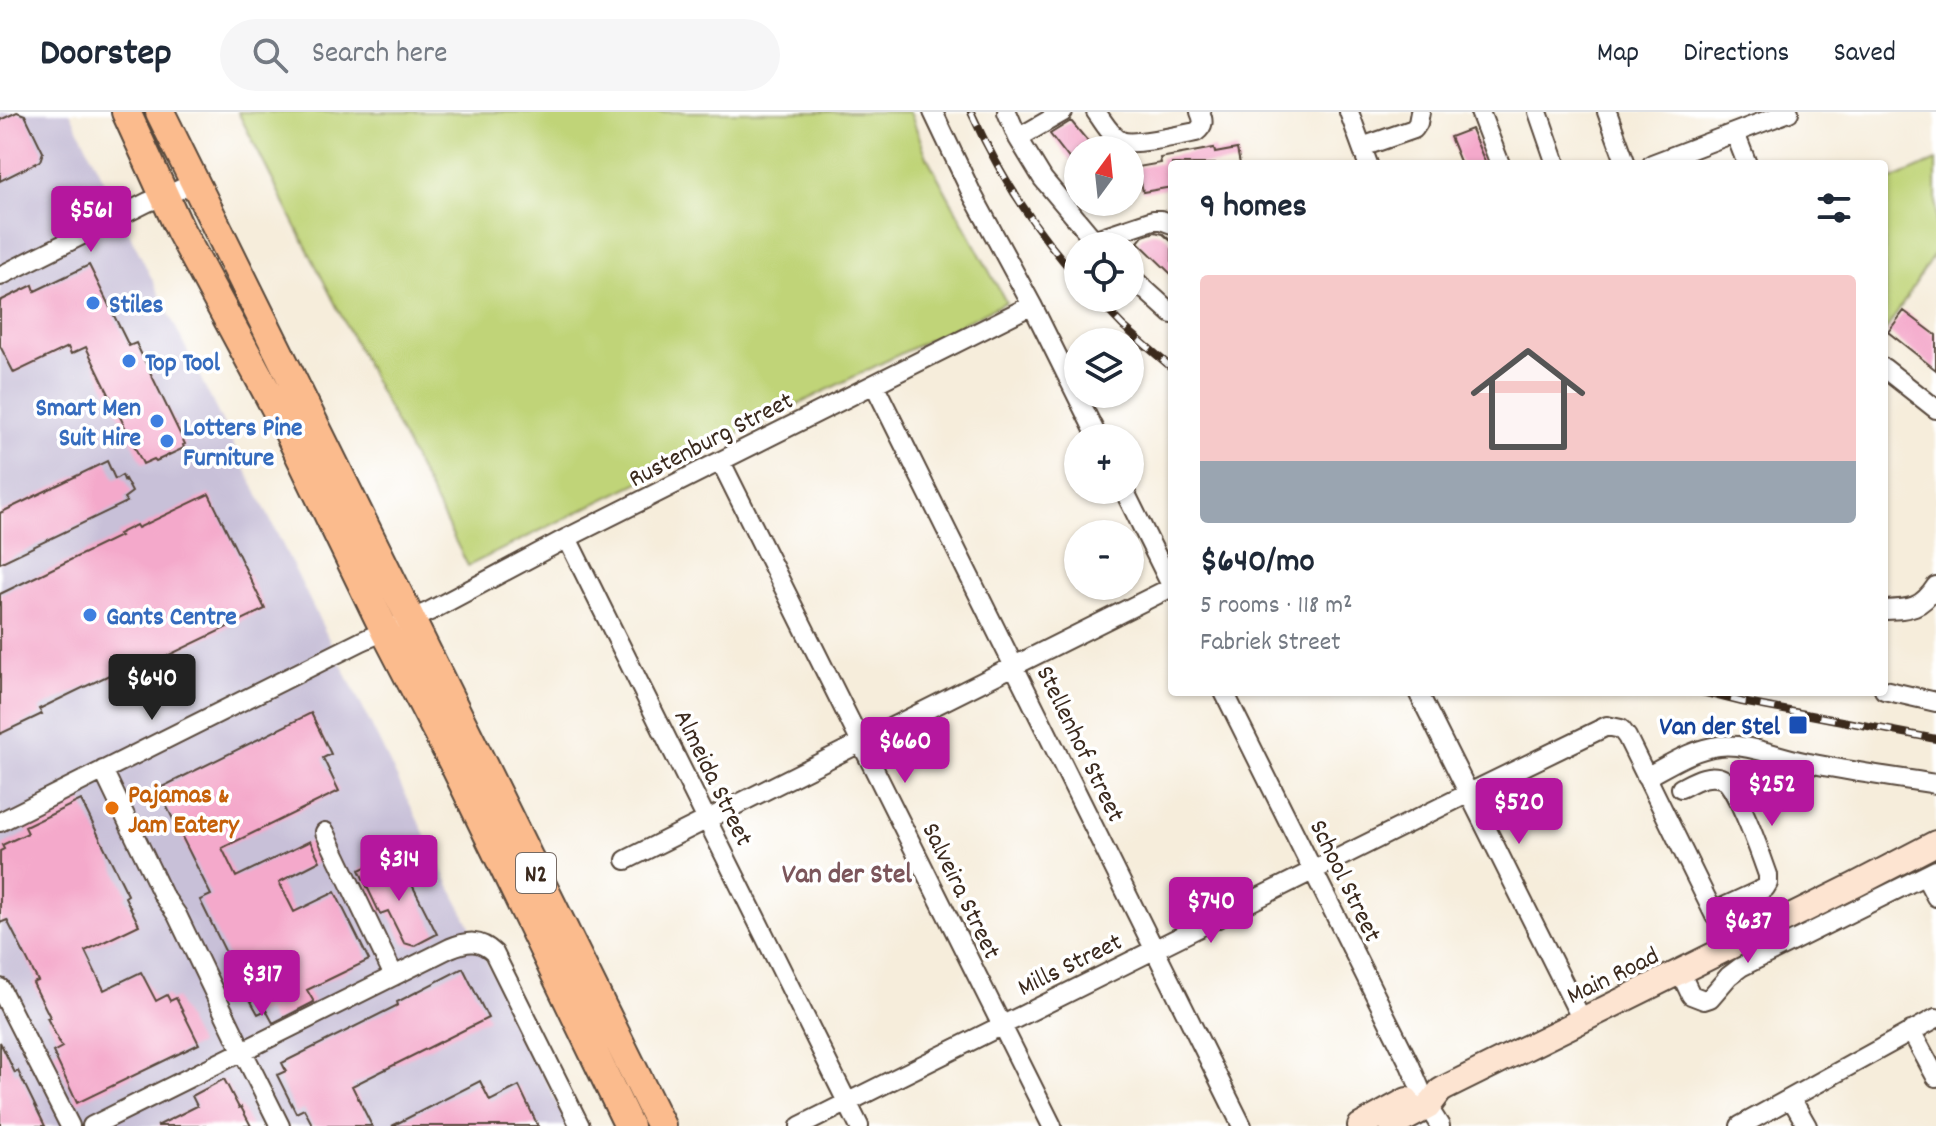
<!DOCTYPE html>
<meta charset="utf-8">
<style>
:root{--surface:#fff;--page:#f6f6f7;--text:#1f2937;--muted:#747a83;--line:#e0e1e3;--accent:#b5179e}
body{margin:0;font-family:Dekko,sans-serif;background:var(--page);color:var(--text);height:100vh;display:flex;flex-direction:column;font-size:30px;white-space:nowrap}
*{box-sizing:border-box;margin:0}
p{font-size:26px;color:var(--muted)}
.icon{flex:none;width:44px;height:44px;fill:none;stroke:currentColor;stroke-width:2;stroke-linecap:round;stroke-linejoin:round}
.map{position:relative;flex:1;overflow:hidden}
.sheet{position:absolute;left:1168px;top:48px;width:720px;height:536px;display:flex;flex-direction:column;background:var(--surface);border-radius:8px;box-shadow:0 2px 6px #0004}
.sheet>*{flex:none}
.needle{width:52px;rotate:15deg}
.buttons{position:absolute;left:1064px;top:24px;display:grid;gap:16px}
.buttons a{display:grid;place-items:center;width:80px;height:80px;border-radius:50%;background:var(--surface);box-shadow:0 2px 6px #0004;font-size:40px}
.price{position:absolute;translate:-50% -68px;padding:0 18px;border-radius:8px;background:var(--accent);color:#fff;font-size:26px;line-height:52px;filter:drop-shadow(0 2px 4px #0008)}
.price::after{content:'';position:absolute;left:50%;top:48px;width:24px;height:18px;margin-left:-12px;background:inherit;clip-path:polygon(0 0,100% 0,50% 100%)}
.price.selected{background:#222;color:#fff}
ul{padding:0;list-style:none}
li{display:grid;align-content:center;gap:16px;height:424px;padding:0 32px}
li span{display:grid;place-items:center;height:248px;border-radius:8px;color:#555}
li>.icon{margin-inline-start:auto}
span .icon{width:144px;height:144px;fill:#fffc;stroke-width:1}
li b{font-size:34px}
h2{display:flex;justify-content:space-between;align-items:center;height:96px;padding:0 32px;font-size:34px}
header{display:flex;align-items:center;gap:48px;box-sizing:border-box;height:112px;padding:0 40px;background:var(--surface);border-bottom:2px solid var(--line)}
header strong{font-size:38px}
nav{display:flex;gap:44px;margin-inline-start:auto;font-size:28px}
.search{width:560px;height:72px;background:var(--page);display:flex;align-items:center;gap:20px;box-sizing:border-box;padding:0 28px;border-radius:44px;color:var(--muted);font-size:30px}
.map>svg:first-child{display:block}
.industrial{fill:#c8c0d8}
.green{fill:#c0d478;stroke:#7e7f4b;stroke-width:2}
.building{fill:#f4a9cb}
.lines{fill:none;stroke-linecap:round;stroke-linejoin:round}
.minor-casing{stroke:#57473a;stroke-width:22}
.secondary-casing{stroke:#57473a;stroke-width:28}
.trunk-casing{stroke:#57473a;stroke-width:32}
.minor{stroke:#fff;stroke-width:18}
.secondary{stroke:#fde4d1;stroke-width:24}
.trunk{stroke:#fbbb8d;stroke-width:28}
.rail-casing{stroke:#3b2a1e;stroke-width:8}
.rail{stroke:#fff;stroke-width:5;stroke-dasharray:15;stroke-linecap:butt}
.shop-dot{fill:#3f7fe0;stroke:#fff;stroke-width:3}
.transit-dot{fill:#1a4fb4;stroke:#fff;stroke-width:3}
.food-dot{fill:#e8710a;stroke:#fff;stroke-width:3}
.labels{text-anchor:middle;stroke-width:7;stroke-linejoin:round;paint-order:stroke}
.shield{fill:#fff;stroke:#766a62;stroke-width:2}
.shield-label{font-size:24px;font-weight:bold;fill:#3b2a1e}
.shop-label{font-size:26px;font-weight:bold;fill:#366cbe;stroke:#fff;text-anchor:start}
.street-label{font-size:26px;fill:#3b2a1e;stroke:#fff}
.transit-label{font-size:26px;font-weight:bold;fill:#164399;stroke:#fff;text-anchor:end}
.food-label{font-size:26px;font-weight:bold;fill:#c56008;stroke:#fff;text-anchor:start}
.neighbourhood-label{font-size:28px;font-weight:bold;fill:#7c565b;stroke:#fff}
</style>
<header>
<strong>Doorstep</strong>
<div class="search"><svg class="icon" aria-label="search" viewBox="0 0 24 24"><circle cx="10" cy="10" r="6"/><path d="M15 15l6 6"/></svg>Search here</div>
<nav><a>Map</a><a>Directions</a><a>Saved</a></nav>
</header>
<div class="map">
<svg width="1936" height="1014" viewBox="0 0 1936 1014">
<rect width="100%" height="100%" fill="#fff"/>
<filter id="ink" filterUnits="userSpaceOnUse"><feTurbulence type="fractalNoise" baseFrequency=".0125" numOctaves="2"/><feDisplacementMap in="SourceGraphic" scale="16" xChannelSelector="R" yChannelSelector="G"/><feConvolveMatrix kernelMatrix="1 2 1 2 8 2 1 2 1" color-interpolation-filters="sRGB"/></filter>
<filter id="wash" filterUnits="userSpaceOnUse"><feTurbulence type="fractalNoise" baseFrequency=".006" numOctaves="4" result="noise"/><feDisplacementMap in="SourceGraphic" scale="32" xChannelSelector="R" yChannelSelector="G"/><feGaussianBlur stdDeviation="1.8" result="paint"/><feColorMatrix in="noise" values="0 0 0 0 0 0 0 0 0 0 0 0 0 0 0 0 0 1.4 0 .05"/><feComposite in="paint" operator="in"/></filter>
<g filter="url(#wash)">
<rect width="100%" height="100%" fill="#f6eddb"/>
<path class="industrial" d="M0,0H70L568,1014H0Z"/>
<path class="green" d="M238,0H910L927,45L1006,190L468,454Z
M1936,49V139L1884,221V71Z"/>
<g id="blocks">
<path class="building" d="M17,0L25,3L43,40L40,49L0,69V8Z
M1071,9L1095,38H1078V58L1050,22Z
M1471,17L1486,52H1461L1450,25Z
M1214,36L1215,41L1237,37L1240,52H1172V75L1143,80L1138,55L1161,51L1160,46Z
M1155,120L1163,122L1172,130V163L1138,130L1143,124Z
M89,153L129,234L136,231L185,332L183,333L184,336L156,349L154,347L143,352L86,235L71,242L68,235L14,261L0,234V189L33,173L35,179Z
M1904,199L1936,223V258L1888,220Z
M107,349L115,367L122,363L124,368L125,367L132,380L124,386L127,390L0,451V401Z
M209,382L265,497L113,570L109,563L39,597L42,602L0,622V482L120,424L118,422L136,413L138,416Z
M311,601L331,642L323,646L339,679L222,736L236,765L310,729L320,749L279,770L294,800L335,780L369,848L307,878L314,890L273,911L266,898L258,902L248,884L246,886L231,856L233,855L200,788L211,783L158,677Z
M81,688L128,783L125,785L139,813L85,839L104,878L141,860L156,889L167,883L170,889L176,886L199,932L77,991L53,940L62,935L47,906L50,905L33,871L38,869L7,808L0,811V739L4,737L2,733L28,721L25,715Z
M400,749L437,822L414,834L404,831L388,799L380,802L359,758L370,753L375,762Z
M463,856L488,906L352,974L372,1014H313L304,997L296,1001L277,963L286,959L282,951L398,893L397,890Z
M0,930L15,961L18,959L45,1014H0Z
M224,967L239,996L241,995L251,1014H157L197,994L192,984Z
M480,969L490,989L519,974L538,1014H392Z"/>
</g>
</g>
<g filter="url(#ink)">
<use href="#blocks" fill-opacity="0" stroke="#57473a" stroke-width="2"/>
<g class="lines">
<defs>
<path id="minor" d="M933,0L972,82L1032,193L1098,326
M1007,0L1018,26L1043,67L1099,134
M1096,0C1103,9 1110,23 1121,29C1133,34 1181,23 1196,20C1204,14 1204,9 1200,0
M1349,0L1368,52
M1480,0L1500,52
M1538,0L1556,52
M1607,0L1626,52
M1735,21L1747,52
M1018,26L1063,0
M1362,35L1414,17L1418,11L1420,0
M1652,52L1789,0
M1093,128L1153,108H1161L1172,112
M0,164L148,90L166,84L195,70
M1130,164L1172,202
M1884,256L1936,297
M874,272L1242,1014
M721,350L1052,1014
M1124,378L1172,475
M567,426L859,1014
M1884,498C1910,497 1921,497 1936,474
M1884,578L1936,590
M1224,580L1410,953L1428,995L1440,1014
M1418,580L1582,908
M103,658L163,783L177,803L238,930L280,1014
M1646,665C1669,653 1692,637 1719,634C1749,631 1780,646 1809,651C1851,660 1894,665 1936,672
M1681,676C1693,670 1709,660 1723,667C1737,674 1762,746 1768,763V771L1765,776L1713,800
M0,710L362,529L430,499L567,426L1032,193
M325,720L394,864
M626,748L1172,475
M1925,764L1936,785
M1680,860L1691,883L1704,888L1710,886L1729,864L1741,855L1936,758
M0,876L70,1014
M1911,919L1936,965
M1791,986L1807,1014
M92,1014L450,836C467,829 480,827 494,841L580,1014
M800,1014L1469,681L1607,614L1621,617L1627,625L1715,804
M1740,1014L1936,906"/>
<path id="secondary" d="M1360,1014L1407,988
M1392,1014L1428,995L1440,979L1445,976L1855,773L1936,731"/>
<path id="trunk" d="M126,0L180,118L288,319L385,519L455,654L629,1014
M160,0L661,1014"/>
</defs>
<use href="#minor" class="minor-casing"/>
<use href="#secondary" class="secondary-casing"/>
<use href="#trunk" class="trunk-casing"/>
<use href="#minor" class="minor"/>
<use href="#secondary" class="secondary"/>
<use href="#trunk" class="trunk"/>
<defs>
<path id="rail" d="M971,0C998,60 1034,117 1078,166
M1096,186L1123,214L1172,256
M1702,580L1742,590L1936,627"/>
</defs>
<use href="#rail" class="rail-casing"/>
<use href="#rail" class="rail"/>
</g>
</g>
<g class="shop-dot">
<circle cx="93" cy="191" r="8"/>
<circle cx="129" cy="249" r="8"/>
<circle cx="157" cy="309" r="8"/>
<circle cx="167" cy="329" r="8"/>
<circle cx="90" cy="503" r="8"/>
</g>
<rect class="transit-dot" x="1788" y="603" width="20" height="20" rx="4"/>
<circle class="food-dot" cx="112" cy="696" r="8"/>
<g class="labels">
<rect class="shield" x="516" y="741" width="40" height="40" rx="6"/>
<g class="shield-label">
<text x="536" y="769">N2</text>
</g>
<g class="shop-label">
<text x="109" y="200">Stiles</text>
<text x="145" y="258">Top Tool</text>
<text x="141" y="303" text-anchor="end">Smart Men<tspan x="141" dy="30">Suit Hire</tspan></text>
<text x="183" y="323">Lotters Pine<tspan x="183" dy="30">Furniture</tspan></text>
<text x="106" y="512">Gants Centre</text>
</g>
<g class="street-label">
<text transform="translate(710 326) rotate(-27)" y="9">Rustenburg Street</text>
<text transform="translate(1082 631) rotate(64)" y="9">Stellenhof Street</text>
<text transform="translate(715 665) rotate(64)" y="9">Almeida Street</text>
<text transform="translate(1347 768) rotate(64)" y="9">School Street</text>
<text transform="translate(963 778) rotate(64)" y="9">Salveira Street</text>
<text transform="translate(1069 851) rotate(-26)" y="9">Mills Street</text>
<text transform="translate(1612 862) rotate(-26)" y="9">Main Road</text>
</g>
<g class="transit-label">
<text x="1780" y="622">Van der Stel</text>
</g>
<g class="food-label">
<text x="128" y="690">Pajamas &amp;<tspan x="128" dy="30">Jam Eatery</tspan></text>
</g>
<g class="neighbourhood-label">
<text x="847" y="770">Van der Stel</text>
</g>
</g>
</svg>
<div class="buttons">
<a><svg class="needle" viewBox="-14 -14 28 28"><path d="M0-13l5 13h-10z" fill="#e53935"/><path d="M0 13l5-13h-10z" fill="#747a83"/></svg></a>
<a><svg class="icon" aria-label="locate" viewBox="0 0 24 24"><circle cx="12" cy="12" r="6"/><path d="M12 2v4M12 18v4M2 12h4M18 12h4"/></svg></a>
<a><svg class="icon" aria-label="layers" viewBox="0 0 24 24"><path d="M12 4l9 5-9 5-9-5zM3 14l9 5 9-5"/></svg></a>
<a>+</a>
<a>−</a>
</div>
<b class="price" style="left:91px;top:142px">$561</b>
<b class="price selected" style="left:152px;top:610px">$640</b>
<b class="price" style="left:905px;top:673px">$660</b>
<b class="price" style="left:1772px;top:716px">$252</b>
<b class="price" style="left:1519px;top:734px">$520</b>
<b class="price" style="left:399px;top:791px">$314</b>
<b class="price" style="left:1211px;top:833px">$740</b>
<b class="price" style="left:1748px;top:853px">$637</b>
<b class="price" style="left:262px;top:906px">$317</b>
<section class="sheet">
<h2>9 homes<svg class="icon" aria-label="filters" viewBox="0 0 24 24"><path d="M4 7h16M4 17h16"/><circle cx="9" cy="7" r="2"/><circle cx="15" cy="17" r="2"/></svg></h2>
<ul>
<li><span style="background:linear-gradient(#f6c9c9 75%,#9aa5b1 0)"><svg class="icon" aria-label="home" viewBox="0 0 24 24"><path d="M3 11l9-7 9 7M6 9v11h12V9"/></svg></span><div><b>$640/mo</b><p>5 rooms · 118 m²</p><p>Fabriek Street</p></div></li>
</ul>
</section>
</div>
